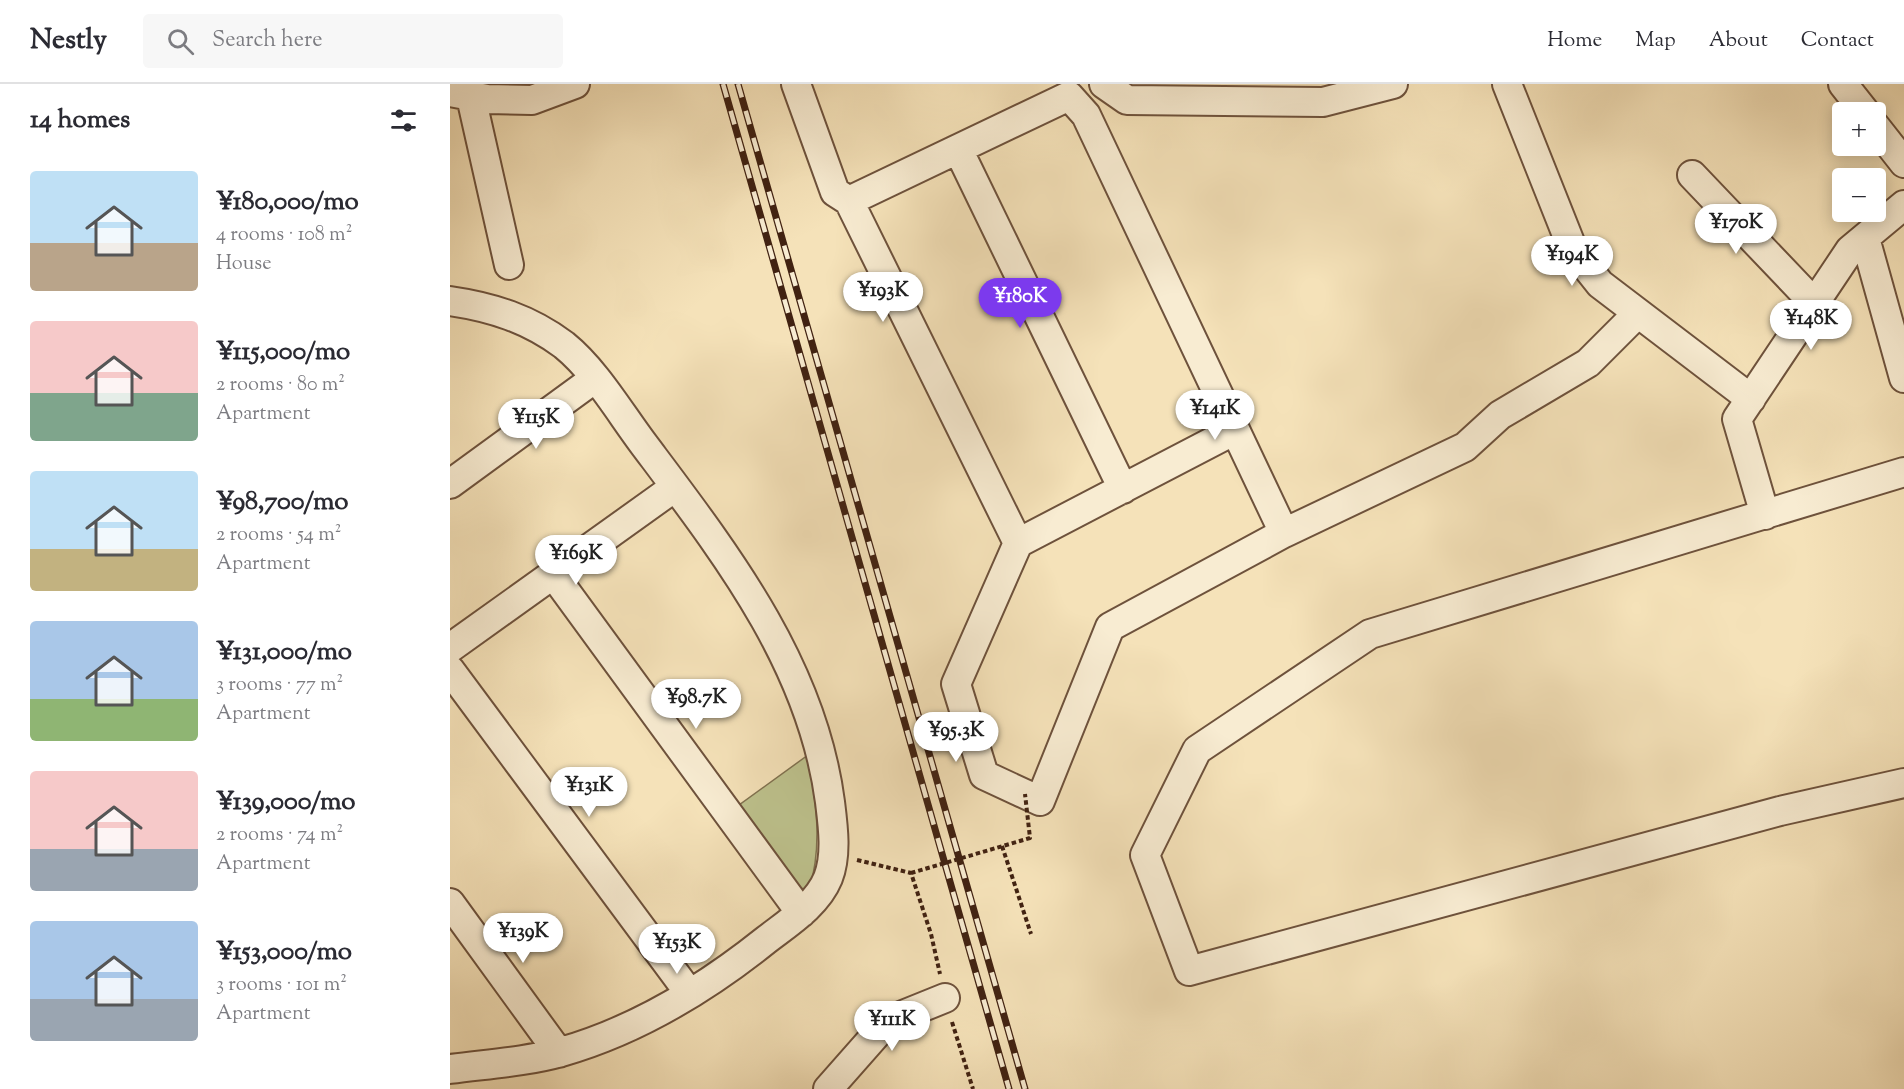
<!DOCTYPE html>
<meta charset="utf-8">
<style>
:root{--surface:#fff;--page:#f7f7f7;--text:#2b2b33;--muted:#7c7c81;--line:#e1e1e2;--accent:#7c3aed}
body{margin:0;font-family:"Sorts Mill Goudy",serif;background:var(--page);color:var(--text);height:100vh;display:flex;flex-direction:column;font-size:22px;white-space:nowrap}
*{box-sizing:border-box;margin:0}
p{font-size:20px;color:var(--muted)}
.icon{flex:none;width:33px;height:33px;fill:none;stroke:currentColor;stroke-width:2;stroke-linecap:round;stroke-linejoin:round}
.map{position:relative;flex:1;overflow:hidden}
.sheet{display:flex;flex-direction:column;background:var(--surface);width:450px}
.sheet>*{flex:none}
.tools{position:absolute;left:1382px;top:18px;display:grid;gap:12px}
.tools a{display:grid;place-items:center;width:54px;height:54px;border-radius:6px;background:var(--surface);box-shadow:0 3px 15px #0003;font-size:30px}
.price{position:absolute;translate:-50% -51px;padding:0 14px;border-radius:21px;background:#fff;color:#222;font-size:20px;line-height:39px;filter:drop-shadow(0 2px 3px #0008)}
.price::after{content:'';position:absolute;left:50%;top:36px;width:18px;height:14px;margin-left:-9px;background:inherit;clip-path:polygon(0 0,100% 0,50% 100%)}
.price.active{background:var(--accent);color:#fff}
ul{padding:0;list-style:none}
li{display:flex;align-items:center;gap:18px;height:150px;padding:0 30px}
li span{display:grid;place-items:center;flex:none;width:168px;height:120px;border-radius:6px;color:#555}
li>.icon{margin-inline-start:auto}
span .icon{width:72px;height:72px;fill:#fffc;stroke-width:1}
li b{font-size:26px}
h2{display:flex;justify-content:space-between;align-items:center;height:72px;padding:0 30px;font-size:26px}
header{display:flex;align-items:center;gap:36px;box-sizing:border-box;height:84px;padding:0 30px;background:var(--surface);border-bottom:2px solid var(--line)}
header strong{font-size:28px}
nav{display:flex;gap:33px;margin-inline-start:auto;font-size:21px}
.search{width:420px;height:54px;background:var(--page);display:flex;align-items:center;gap:15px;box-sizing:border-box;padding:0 21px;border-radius:6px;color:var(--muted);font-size:22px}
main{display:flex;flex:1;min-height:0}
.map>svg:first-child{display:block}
.green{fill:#bec38e;stroke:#807250;stroke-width:1.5}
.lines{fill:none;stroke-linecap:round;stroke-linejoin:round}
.minor-casing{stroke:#6e523c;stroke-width:32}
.path{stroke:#412212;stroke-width:4;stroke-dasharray:4.5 3;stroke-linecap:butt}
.minor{stroke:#f8ecd2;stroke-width:28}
.rail-casing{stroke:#412212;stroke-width:7}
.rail{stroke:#f8ecd2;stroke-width:4.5;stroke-dasharray:14;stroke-linecap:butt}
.path-bridge{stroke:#412212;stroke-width:4;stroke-dasharray:4.5 3;stroke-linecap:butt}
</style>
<header>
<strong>Nestly</strong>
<div class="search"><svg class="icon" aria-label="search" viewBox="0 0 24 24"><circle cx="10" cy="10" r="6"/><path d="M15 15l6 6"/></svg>Search here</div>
<nav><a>Home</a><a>Map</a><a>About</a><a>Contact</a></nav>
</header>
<main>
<section class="sheet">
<h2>14 homes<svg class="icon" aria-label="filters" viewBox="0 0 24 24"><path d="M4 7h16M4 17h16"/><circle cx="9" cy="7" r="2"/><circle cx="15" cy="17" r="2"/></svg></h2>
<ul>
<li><span style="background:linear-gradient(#bfe0f5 60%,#b9a48a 0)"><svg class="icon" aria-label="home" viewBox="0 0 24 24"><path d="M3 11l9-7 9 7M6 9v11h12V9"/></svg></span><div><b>¥180,000/mo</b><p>4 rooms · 108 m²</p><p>House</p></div></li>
<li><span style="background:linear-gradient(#f6c9c9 60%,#7fa58c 0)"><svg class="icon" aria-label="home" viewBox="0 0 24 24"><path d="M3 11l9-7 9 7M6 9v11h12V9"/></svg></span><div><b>¥115,000/mo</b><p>2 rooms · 80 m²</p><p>Apartment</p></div></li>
<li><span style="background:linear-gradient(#bfe0f5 65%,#c2b280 0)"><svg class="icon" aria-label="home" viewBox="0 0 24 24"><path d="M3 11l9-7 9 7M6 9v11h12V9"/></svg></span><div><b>¥98,700/mo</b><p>2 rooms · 54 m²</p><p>Apartment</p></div></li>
<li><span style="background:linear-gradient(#a9c7e8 65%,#8fb573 0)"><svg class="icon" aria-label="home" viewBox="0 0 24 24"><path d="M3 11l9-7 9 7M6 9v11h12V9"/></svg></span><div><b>¥131,000/mo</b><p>3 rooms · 77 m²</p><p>Apartment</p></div></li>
<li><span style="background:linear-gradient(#f6c9c9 65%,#9aa5b1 0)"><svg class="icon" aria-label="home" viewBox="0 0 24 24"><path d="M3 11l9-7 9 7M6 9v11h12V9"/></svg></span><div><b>¥139,000/mo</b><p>2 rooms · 74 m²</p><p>Apartment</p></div></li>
<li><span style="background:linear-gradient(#a9c7e8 65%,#9aa5b1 0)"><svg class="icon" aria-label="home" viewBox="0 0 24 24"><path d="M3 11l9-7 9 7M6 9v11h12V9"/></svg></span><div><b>¥153,000/mo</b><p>3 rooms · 101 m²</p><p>Apartment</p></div></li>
</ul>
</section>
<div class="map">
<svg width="1454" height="1005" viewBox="0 0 1454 1005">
<rect width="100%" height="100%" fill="#f5e2b9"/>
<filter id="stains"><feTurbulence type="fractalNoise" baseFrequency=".00333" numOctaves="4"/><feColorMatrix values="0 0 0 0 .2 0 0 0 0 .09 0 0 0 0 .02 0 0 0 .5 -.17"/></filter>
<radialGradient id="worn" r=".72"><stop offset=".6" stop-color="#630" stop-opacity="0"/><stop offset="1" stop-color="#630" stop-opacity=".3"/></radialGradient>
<path class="green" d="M358,671C366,717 373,762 359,806L345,803L285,724Z"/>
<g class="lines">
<defs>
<path id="minor" d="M346,0L385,108L399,117L568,459
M654,0L677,16L873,18L943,0
M1057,0L1123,166L1150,200L1301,315
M1393,0L1415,28
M0,8L37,15L82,16L125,0
M21,13L59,181
M1425,42L1454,79
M508,65L673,405
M1242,91L1364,219
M399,117L619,12L636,31L834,449L1015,363L1050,331L1138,279L1188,229
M1415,154L1454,294
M0,217C42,223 79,235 114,261C146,287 170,329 195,362C276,470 362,580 380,718C383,742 387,771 378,794C367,821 338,839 316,856C256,904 185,947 111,968C75,978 37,980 0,985
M785,346L568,459L506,600L534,691L590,717L660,543L834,449
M1454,388L920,550L747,666L695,771L739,887L1330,727L1454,699
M0,400L144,295
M1315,431L1287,335L1400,166L1454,121
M103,490L351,829
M0,564L225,403
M0,586L240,910
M0,819L109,969
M378,1005L438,937L495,914"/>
</defs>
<use href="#minor" class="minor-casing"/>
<path class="path" d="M552,762L581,850
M407,776L461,789L481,850L490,890
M502,938L523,1005"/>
<use href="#minor" class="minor"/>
<defs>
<path id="rail" d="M273,0L559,1005
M288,0L575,1005"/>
</defs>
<use href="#rail" class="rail-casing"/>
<use href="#rail" class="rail"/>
<path class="path-bridge" d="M461,789L580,754L575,710"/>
</g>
<rect width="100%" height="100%" filter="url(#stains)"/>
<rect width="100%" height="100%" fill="url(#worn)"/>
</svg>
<div class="tools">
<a>+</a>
<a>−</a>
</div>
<b class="price" style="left:1286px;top:171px">¥170K</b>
<b class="price" style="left:1122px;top:203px">¥194K</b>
<b class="price" style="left:433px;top:239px">¥193K</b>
<b class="price active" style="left:570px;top:245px">¥180K</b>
<b class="price" style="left:1361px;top:267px">¥148K</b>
<b class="price" style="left:765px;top:357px">¥141K</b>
<b class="price" style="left:86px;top:366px">¥115K</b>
<b class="price" style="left:126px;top:502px">¥169K</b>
<b class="price" style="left:246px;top:646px">¥98.7K</b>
<b class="price" style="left:506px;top:679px">¥95.3K</b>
<b class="price" style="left:139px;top:734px">¥131K</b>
<b class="price" style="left:73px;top:880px">¥139K</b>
<b class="price" style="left:227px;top:891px">¥153K</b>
<b class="price" style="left:442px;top:968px">¥111K</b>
</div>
</main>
